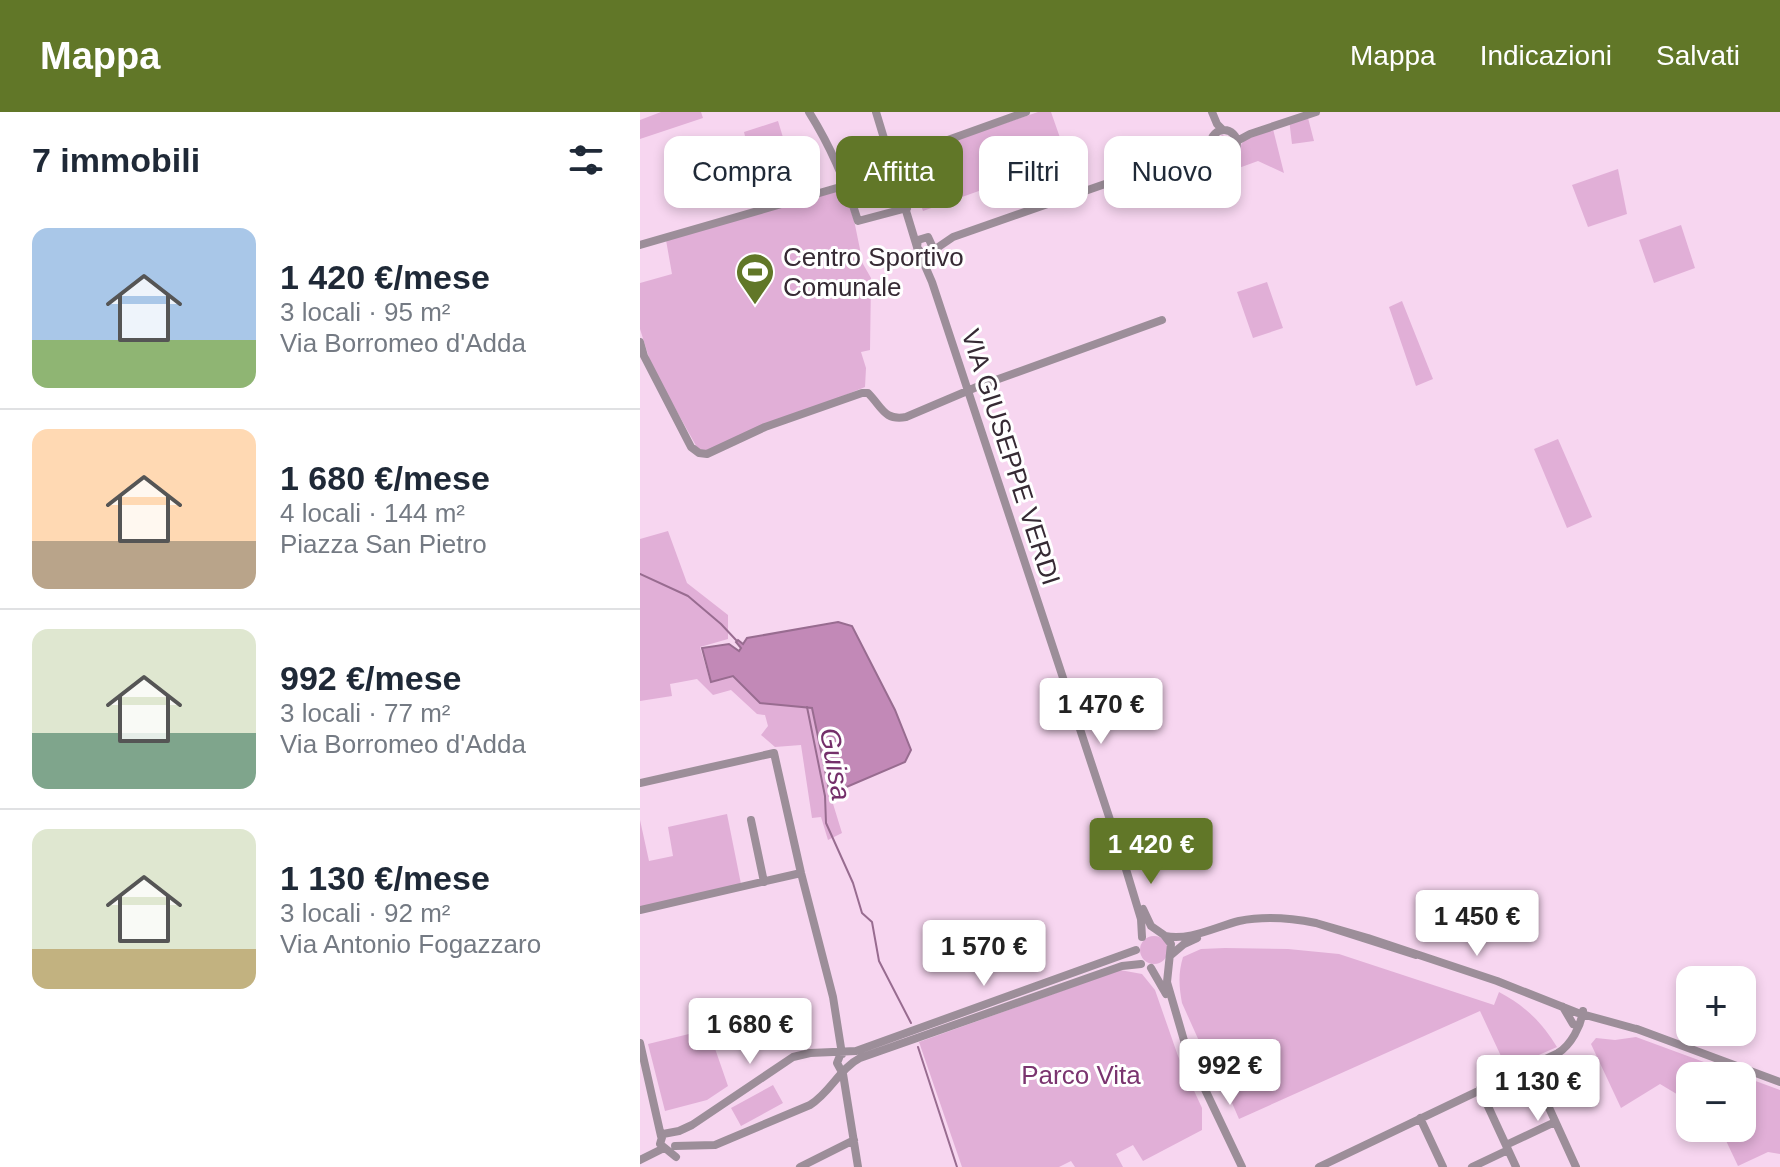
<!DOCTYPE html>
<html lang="it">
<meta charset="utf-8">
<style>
:root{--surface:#fff;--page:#f2f2f3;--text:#1f2937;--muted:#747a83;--line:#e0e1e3;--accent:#617728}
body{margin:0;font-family:Helvetica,sans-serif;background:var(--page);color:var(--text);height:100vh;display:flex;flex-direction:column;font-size:30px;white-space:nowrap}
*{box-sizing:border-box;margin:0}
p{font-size:26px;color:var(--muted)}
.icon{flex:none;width:44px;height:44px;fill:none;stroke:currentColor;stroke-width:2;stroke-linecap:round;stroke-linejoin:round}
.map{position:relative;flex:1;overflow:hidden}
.side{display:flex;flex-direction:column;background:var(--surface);width:640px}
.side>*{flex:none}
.top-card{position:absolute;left:24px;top:24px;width:760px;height:72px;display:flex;gap:16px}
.fabs{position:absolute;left:1036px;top:854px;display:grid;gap:16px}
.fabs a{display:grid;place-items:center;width:80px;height:80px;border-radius:16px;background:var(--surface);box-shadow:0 4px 12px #0003;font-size:40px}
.price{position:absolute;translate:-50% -68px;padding:0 18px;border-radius:8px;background:#fff;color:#222;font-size:26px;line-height:52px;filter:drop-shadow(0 2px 4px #0008)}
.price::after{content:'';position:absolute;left:50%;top:48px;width:24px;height:18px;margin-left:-12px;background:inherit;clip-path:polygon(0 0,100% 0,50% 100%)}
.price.active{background:var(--accent);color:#fff}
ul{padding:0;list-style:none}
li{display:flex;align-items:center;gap:24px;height:200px;padding:0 32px}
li+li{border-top:2px solid var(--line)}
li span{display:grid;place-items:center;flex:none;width:224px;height:160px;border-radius:16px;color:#555}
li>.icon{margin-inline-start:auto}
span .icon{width:96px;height:96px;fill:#fffc;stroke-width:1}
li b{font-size:34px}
h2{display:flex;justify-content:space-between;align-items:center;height:96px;padding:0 32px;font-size:34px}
.tag{padding:0 28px;border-radius:16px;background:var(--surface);box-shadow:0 4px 12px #0003;font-size:28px;line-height:72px}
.tag.active{background:var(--accent);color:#fff}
header{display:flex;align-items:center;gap:48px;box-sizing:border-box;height:112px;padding:0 40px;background:var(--accent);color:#fff}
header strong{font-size:38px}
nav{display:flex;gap:44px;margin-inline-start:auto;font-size:28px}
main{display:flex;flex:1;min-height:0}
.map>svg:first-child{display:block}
.green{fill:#e1afd7}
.water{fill:#c289b7;stroke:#986c90;stroke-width:2}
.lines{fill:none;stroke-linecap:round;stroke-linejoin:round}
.stream{stroke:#986c90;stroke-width:2}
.minor{stroke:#9c8e99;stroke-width:8}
.labels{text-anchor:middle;stroke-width:6;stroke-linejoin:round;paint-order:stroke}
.poi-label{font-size:26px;fill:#362a34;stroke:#fff;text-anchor:start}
.street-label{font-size:26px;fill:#362a34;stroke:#fff}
.park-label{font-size:26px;fill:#7a346f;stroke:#fff}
.water-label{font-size:28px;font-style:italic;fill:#742f6a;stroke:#fff}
</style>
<header>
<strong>Mappa</strong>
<nav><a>Mappa</a><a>Indicazioni</a><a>Salvati</a></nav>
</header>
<main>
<section class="side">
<h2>7 immobili<svg class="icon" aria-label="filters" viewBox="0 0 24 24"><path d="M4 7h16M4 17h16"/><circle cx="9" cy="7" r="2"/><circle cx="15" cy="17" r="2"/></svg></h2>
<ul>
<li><span style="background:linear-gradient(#a9c7e8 70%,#8fb573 0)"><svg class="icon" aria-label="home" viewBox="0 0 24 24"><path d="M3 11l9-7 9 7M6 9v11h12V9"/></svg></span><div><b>1 420 €/mese</b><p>3 locali · 95 m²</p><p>Via Borromeo d'Adda</p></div></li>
<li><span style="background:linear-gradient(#ffd9b3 70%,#b9a48a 0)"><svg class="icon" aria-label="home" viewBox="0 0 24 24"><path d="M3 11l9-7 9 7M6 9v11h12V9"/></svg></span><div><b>1 680 €/mese</b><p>4 locali · 144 m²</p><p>Piazza San Pietro</p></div></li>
<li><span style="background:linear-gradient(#dfe7d0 65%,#7fa58c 0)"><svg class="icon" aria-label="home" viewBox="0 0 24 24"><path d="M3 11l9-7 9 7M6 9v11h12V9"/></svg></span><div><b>992 €/mese</b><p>3 locali · 77 m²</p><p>Via Borromeo d'Adda</p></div></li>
<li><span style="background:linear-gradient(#dfe7d0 75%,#c2b280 0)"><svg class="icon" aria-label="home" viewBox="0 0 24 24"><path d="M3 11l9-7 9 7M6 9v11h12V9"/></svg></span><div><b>1 130 €/mese</b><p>3 locali · 92 m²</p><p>Via Antonio Fogazzaro</p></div></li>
</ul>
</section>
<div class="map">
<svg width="1140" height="1055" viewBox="0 0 1140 1055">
<rect width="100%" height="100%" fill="#f7d6f0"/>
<path class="green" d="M21,0H61L63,6L0,27V8Z
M398,0H411L432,60L380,78L375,66L283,99L264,45Z
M667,2L674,29L652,32L649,7Z
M138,9L160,81L121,92L104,20Z
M633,17L644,61L618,49L538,78L527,49L580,39L576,30L582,23L592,27L591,37L599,36L605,27Z
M978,57L987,102L948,115L932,73Z
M200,77L204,79L214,108L223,152L231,166L230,238L221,240L226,256L225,275L68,339H59L12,255L0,217V171L32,162L26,128Z
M1041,113L1055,156L1014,171L999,128Z
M627,170L643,216L613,226L597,180Z
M762,189L793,267L776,274L749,195Z
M918,327L952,405L927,416L894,337Z
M28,419L47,471L88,503V527L60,535L70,569L93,564L120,591L172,596L190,682L202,721L188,728L181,705L172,706L161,633L135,635L121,623L128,614L125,603L117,602L91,578L73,583L57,567L30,572L32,584L0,589V427Z
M87,702L101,772L0,795V708L9,749L33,744L28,715Z
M500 838a14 14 0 1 1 28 0a14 14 0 1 1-28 0Z
M585,836L648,837L699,842L854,893L859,880C885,894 901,909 917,935L867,957L840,899L599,1007L586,977L581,978L542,891C539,875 538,861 543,845L561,837Z
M480,858L502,862L515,878L538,944L562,996V1018L503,1049L493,1033L476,1042L483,1055H435L431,1049L419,1055H322L279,930Z
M63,902L88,974L67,988L25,999L8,932L53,921L51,906Z
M996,925L1140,978V1042L1128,1040L1098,1054L1080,1016H1102V964H1050V990L1020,972L981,996L951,932L956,926L975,928Z
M133,973L143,991L101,1014L91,996Z"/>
<path class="water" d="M198,510L212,514L255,598L271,638L265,650L190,682L172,596L120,591L93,564L71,570L62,536L89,532L99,539L101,536L96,530L98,528L103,532L107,526Z"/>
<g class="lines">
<path class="stream" d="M0,462L48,484L81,512L96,528
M167,595L185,684L186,711L213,771L222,801L232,810L239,849L271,911
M278,935L317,1055"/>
<path class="minor" d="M169,0C191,35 206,70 218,109L267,96
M236,0L277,135L283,144L288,143L294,138L288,125L278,128L277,135
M572,0L577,12L583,18
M571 31a13 13 0 1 1 26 0a13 13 0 1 1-26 0Z
M597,29L610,22L676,0
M252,48L386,0
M0,133L207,73
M294,138L313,125L557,40L572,38
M279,140L292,170L482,744L501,807L502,825
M0,230L4,244L51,335L59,341L67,342L125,315L222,281H228C242,295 244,309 266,305L339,274L522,208
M0,671L134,641L161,761L193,885L202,942
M111,708L124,770
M503,797L511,814L524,823L531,832L527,870L550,949
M0,798L161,761
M525,824C550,829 575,815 599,809C624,804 651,806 676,811
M531,843L544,832L557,826
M776,843L676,811L728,826L857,869L938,901L1000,918
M511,856L526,882
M923,895L933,912
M997,917L1140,970
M0,931L21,1024
M201,941L197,951L203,962L218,1055
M549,944L602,1055
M890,954L936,1055
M840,977L876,1055
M780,1006L803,1055
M866,1033L915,1010
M35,1034L75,1033L170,993C190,981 200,956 220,946L482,854L501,852
M36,1045L20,1032L23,1022L39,1019L52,1013L153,945L170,941L216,939L496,838
M0,1048L24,1036
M160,1055L214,1028
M679,1055L918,941C931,933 941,914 943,899
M832,1055L868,1038"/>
</g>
<defs>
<symbol id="stadium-pin" viewBox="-11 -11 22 30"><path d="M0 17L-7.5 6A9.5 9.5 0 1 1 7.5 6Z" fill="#617728" stroke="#fff"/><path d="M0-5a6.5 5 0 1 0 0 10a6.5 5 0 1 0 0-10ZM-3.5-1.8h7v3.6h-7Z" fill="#fff"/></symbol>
</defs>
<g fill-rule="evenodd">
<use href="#stadium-pin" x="93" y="138" width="44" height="60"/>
</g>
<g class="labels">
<g class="poi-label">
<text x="143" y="154">Centro Sportivo<tspan x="143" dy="30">Comunale</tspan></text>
</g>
<g class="street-label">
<text transform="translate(371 345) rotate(72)" y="9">VIA GIUSEPPE VERDI</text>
</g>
<g class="park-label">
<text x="441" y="972">Parco Vita</text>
</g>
<g class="water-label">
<text transform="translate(196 652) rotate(80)" y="10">Guisa</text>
</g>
</g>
</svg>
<div class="fabs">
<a>+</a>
<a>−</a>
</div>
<b class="price" style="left:461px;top:634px">1 470 €</b>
<b class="price active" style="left:511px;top:774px">1 420 €</b>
<b class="price" style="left:837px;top:846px">1 450 €</b>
<b class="price" style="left:344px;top:876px">1 570 €</b>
<b class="price" style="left:110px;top:954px">1 680 €</b>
<b class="price" style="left:590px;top:995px">992 €</b>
<b class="price" style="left:898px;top:1011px">1 130 €</b>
<div class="top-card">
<a class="tag">Compra</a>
<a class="tag active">Affitta</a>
<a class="tag">Filtri</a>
<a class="tag">Nuovo</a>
</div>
</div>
</main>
